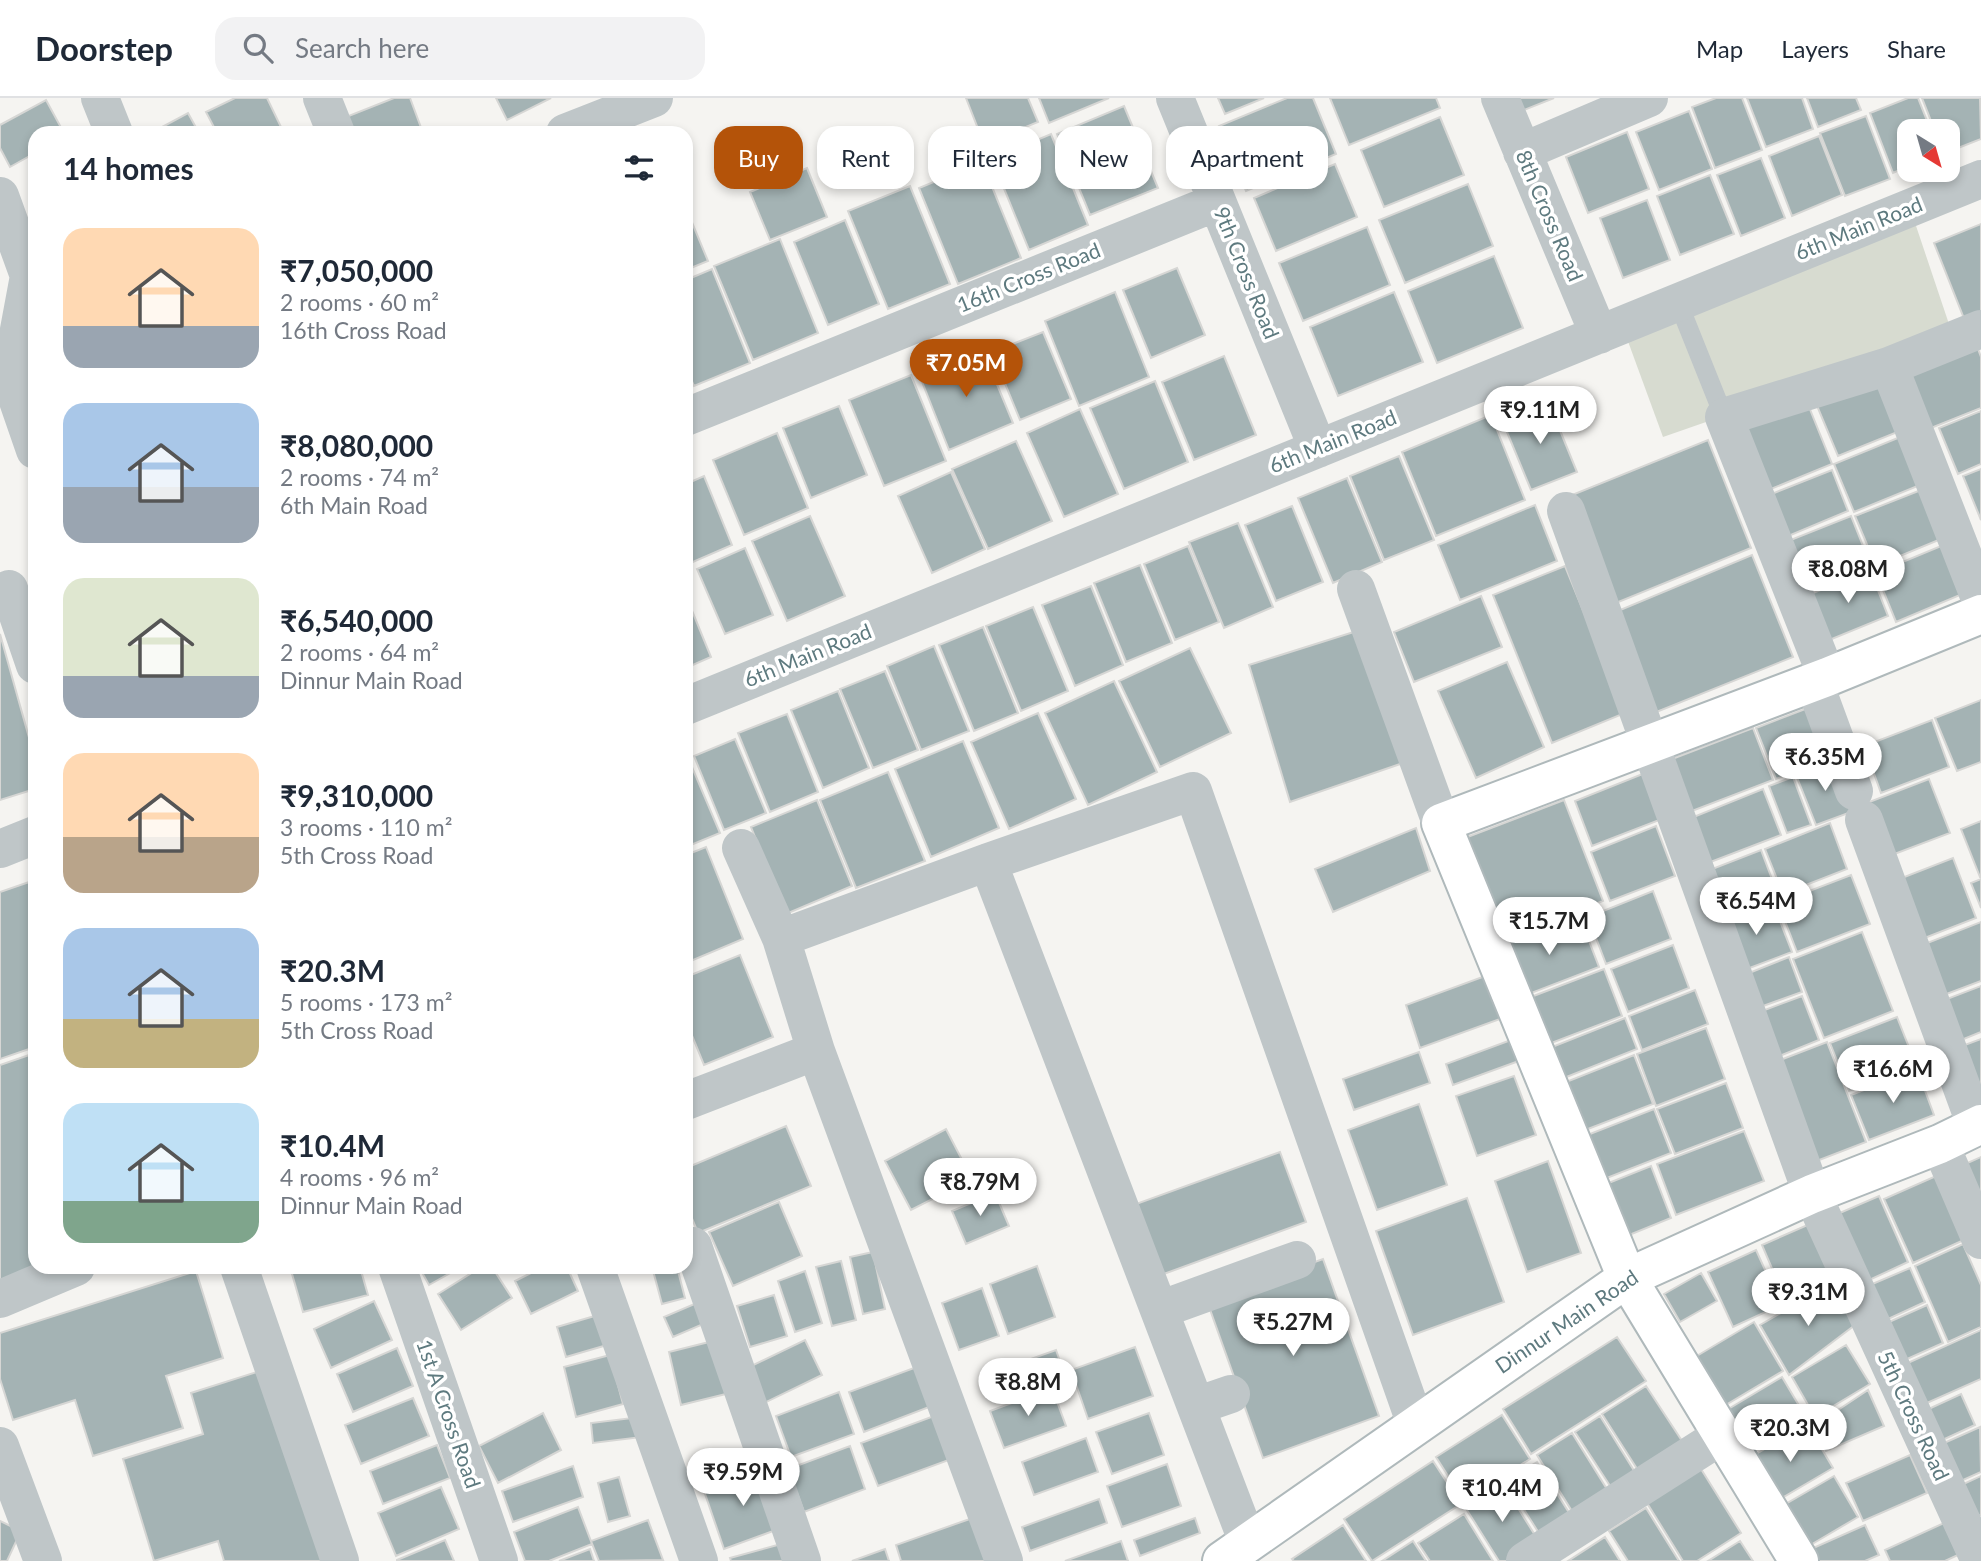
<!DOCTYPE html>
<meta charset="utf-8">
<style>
:root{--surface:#fff;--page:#f2f2f3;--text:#1f2937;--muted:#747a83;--line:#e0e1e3;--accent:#b45309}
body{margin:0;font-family:Lato,sans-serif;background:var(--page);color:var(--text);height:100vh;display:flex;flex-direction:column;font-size:26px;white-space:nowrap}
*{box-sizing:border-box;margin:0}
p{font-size:23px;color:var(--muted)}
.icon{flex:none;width:38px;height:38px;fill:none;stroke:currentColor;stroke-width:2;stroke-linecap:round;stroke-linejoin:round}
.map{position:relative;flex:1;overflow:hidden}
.panel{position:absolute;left:28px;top:28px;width:665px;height:1148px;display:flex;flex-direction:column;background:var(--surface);border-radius:21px;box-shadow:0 4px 10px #0003}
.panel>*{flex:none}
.hud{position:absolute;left:714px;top:28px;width:665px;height:63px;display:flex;gap:14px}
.needle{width:46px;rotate:143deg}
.fabs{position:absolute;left:1897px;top:21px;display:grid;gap:14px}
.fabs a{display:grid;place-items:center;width:63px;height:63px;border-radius:14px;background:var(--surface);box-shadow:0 4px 10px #0003;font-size:35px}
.price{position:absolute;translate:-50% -60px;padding:0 16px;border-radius:24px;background:#fff;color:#222;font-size:23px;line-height:46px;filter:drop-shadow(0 2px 4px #0008)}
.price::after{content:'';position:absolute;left:50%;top:42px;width:21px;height:16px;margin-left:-10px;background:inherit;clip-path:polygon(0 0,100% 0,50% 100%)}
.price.current{background:var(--accent);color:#fff}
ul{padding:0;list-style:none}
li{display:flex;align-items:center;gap:21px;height:175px;padding:0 35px}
li span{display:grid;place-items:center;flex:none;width:196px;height:140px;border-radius:21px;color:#555}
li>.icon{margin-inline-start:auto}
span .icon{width:84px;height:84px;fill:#fffc;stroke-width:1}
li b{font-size:30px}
h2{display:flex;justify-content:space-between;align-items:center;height:84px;padding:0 35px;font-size:30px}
.pill{padding:0 24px;border-radius:21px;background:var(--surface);box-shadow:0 4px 10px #0003;font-size:24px;line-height:63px}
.pill.current{background:var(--accent);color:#fff}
header{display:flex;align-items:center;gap:42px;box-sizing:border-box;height:98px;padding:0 35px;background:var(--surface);border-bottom:2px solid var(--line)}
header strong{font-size:33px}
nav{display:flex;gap:38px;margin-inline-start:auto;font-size:24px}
.search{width:490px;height:63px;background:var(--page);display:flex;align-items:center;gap:18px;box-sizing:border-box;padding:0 24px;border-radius:21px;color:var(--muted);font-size:26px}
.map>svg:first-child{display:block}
.green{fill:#d7dbd0}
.building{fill:#a4b3b4;stroke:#d6d6d4;stroke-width:2}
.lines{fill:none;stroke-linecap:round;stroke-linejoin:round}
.secondary-casing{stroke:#afb9bb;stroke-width:42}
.lane{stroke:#bfc6c8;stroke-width:19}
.street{stroke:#bfc6c8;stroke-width:38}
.secondary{stroke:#fff;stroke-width:38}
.labels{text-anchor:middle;stroke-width:7;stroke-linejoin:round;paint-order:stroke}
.street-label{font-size:21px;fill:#5e7a7f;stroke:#fff}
</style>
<header>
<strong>Doorstep</strong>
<div class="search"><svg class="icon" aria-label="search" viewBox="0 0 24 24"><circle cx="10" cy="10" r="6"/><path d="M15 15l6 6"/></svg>Search here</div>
<nav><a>Map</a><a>Layers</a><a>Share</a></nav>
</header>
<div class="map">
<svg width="1981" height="1463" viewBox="0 0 1981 1463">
<rect width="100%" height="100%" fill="#f5f4f1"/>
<path class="green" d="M1910,110L1953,238L1663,339L1622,227Z"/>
<path class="building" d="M235,0H267L281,29L268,35H217L206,14Z
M394,0H410L423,35H352L346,19Z
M496,0H551L507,22Z
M966,0H1028L1038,24L984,46Z
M1039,0H1109L1049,25Z
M1218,0H1264L1225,16Z
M1287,0H1313L1336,56L1246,93L1219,28Z
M1330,0H1436L1440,10L1349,47Z
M1507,0H1554L1514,16Z
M1716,0H1742L1762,52L1715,70L1692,9Z
M1747,0H1802L1813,31L1766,49Z
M1807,0H1856L1861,12L1818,29Z
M1908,0H1918L1931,33H1909V68L1893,75L1870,15Z
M1922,0H1980L1981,41L1948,54V33H1935Z
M46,2L64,35H35V55L10,69L0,50V27Z
M1124,8L1158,90L1090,117L1057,36Z
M1689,13L1712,71L1659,92L1636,34Z
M188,15L199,35H151Z
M1866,18L1890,81L1845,98L1820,35Z
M1440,19L1464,77L1384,109L1361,52Z
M1627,34L1649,91L1588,115L1566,59Z
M1051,36L1088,127L1029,152L992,61Z
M1819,38L1842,97L1792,118L1769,58Z
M1761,60L1785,120L1741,138L1717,77Z
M982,64L1021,160L958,186L919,90Z
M1335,66L1357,119L1276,153L1254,100Z
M807,70L827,119L770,142L750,94Z
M1710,77L1734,136L1680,157L1657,98Z
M1468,86L1493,148L1405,185L1379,122Z
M910,88L950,186L888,211L848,113Z
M1647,102L1670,162L1623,180L1600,120Z
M686,110L708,163L686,172Z
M845,122L879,206L828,227L794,144Z
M1981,126V223L1967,228L1934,145Z
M1367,129L1390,187L1303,223L1279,165Z
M780,141L818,235L753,262L714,168Z
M1494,158L1523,230L1437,265L1408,193Z
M1177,170L1205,237L1151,260L1123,192Z
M712,171L750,265L694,288L686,270V182Z
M1115,194L1149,279L1079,308L1045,223Z
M1394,194L1423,264L1338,298L1310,229Z
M1043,234L1071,301L1020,322L992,254Z
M1975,243L1981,259V310L1926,332L1902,273Z
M982,250L1013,325L949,352L919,276Z
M1224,258L1256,337L1194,362L1162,284Z
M1882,275L1905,331L1838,358L1815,303Z
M911,277L946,363L884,388L849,302Z
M1155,283L1188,364L1124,391L1090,310Z
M1548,303L1577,374L1531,392L1502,322Z
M1807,304L1832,366L1766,393L1741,331Z
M839,308L867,377L811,400L783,330Z
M1080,311L1118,396L1064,419L1027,335Z
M1981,313V366L1958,376L1939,330Z
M1491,317L1525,402L1436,438L1402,354Z
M777,335L808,410L744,437L713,362Z
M1905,337L1925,385L1854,414L1834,366Z
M1708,342L1751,450L1616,505L1572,397Z
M1016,343L1052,423L988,451L952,371Z
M1399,358L1434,442L1384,462L1350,378Z
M1981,371V422L1963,378Z
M1832,372L1848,413L1786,439L1769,397Z
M951,374L985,451L932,475L898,398Z
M704,378L732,447L686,467V386Z
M1347,380L1382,464L1333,485L1298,400Z
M1926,390L1946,439L1876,468L1855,418Z
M1535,407L1557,463L1460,502L1438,447Z
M1292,408L1323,484L1276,503L1245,427Z
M810,418L845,498L787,523L752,443Z
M1851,418L1871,468L1804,495L1783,445Z
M1238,425L1273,509L1224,530L1189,444Z
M1188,448L1219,524L1175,542L1144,466Z
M1941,448L1960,497L1896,524L1876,475Z
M745,450L773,517L725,536L697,471Z
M1752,457L1793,559L1654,615L1613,515Z
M1140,467L1172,545L1126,564L1094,485Z
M1565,468L1625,615L1552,645L1493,497Z
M1870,472L1888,518L1827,543L1808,497Z
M1091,488L1123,567L1075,588L1042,507Z
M686,498L711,559L686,570Z
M1481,498L1502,549L1414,584L1394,534Z
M1033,509L1068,593L1021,613L986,528Z
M983,529L1018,615L974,633L939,547Z
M1360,532L1403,665L1290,704L1249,567Z
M0,536L35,661V691L0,702Z
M934,548L969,633L921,652L887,568Z
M1190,550L1231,635L1160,669L1119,583Z
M1507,564L1544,649L1476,680L1438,593Z
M885,573L918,652L873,670L840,591Z
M1114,583L1157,674L1088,707L1045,615Z
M838,593L869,670L823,690L791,612Z
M1981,602V664L1957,673L1935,620Z
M1813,608L1833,659L1776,681L1756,630Z
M1038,615L1076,701L1009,731L971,644Z
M787,616L818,694L770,714L738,635Z
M1932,622L1949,669L1881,695L1864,648Z
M1753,630L1773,682L1692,713L1672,661Z
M735,641L766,715L724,732L694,658Z
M963,643L999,730L931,759L895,671Z
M686,655L720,735L686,749Z
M1835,663L1854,713L1816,727L1796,677Z
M888,674L925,763L856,790L820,702Z
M1645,675L1662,721L1592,748L1575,703Z
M1793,679L1811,727L1787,735L1769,688Z
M1929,681L1950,735L1884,760L1864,706Z
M1763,691L1781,737L1708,765L1691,720Z
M817,702L852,788L786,816L751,729Z
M1564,702L1603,803L1496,844L1457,743Z
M1981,723V779H1980L1961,731Z
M1830,725L1847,771L1783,796L1765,751Z
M1656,728L1675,778L1610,803L1591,754Z
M1416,730L1430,773L1333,814L1315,771Z
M706,749L743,841L686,865V757Z
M1761,752L1778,797L1724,818L1707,773Z
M1953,760L1976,820L1917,843L1894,783Z
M1851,777L1870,826L1797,854L1778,805Z
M1981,781V810L1971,785Z
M35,782V949L0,961V794Z
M1653,793L1671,841L1606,866L1588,819Z
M1773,805L1792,854L1739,874L1721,824Z
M1579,817L1599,869L1518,900L1498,848Z
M1981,824V883L1936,900L1917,849Z
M1862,834L1893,913L1824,940L1793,861Z
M1673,847L1689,890L1628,914L1611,871Z
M740,857L773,939L704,967L686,923V879Z
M1789,859L1802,894L1752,912L1739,879Z
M1604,871L1622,918L1541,949L1523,902Z
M1496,874L1511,917L1420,950L1406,907Z
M1981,888V934L1954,945L1939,904Z
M1695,892L1708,926L1642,952L1629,918Z
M1802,898L1819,942L1772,961L1754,916Z
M1897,919L1916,967L1849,993L1830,945Z
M1625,920L1637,951L1559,982L1547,951Z
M1706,930L1725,981L1656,1008L1637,956Z
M1519,939L1527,960L1453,987L1446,966Z
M1981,941V996L1954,951Z
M1827,944L1866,1044L1809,1066L1770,966Z
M1419,954L1430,985L1354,1012L1343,981Z
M35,955V1169L0,1182V967Z
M1634,957L1653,1006L1575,1036L1556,988Z
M1917,971L1934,1017L1869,1042L1851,997Z
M1514,978L1536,1037L1477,1058L1456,998Z
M1726,985L1743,1030L1675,1056L1657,1011Z
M1419,1006L1447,1087L1377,1112L1348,1032Z
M1654,1011L1671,1055L1594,1085L1577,1041Z
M786,1028L811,1088L698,1135L686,1106V1070Z
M946,1031L972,1081L911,1112L885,1063Z
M1744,1033L1764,1083L1676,1117L1657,1066Z
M1280,1054L1306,1124L1161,1177L1136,1106Z
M1981,1059V1101L1963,1067Z
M1548,1063L1581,1155L1527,1174L1495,1083Z
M1651,1068L1671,1120L1617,1142L1596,1090Z
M1936,1078L1964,1142L1913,1165L1884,1101Z
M995,1095L1009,1128L966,1146L952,1113Z
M1879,1098L1908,1164L1865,1184L1835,1117Z
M1467,1100L1504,1204L1413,1237L1376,1133Z
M779,1104L802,1158L733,1188L709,1134Z
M1812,1125L1836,1178L1785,1201L1762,1147Z
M1963,1146L1981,1187V1229L1948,1244L1915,1168Z
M1756,1152L1781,1207L1733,1229L1708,1174Z
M873,1154L885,1211L863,1216L850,1159Z
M1323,1161L1379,1318L1263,1360L1207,1203Z
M841,1163L856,1222L832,1228L816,1169Z
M1037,1168L1055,1219L1008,1236L990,1186Z
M290,1169H360L368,1197L303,1214Z
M419,1169H461L429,1187Z
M481,1169H492L512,1200L461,1232L438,1196Z
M543,1169H567L578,1193L531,1216L515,1183Z
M652,1169H677L685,1200L662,1206Z
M1910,1170L1925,1204L1886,1222L1870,1187Z
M196,1173L223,1260L166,1278L183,1330L93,1358L75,1302L13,1322L0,1281V1235Z
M805,1173L822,1225L795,1234L778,1183Z
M1701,1175L1717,1203L1680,1224L1664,1196Z
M1831,1186L1855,1227L1789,1277L1760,1227Z
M982,1190L999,1238L959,1252L942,1205Z
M774,1197L787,1238L750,1249L737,1208Z
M374,1203L392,1242L331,1270L314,1231Z
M699,1204L708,1224L673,1239L664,1219Z
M1927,1207L1943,1245L1896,1266L1880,1228Z
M598,1217L607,1247L566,1259L557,1229Z
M1754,1224L1783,1273L1719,1311L1690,1262Z
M1981,1232V1281L1918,1309L1901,1268Z
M1617,1239L1646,1283L1531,1356L1503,1311Z
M717,1242L730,1295L681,1307L669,1254Z
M805,1242L822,1277L762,1306L745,1271Z
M1846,1247L1870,1286L1815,1319L1792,1279Z
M1135,1249L1153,1298L1088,1321L1071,1272Z
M397,1250L413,1288L353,1314L337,1276Z
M1056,1252L1065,1278L1007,1299L997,1273Z
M610,1257L623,1306L576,1319L564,1269Z
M922,1267L937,1306L864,1334L849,1294Z
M263,1272L322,1463H224L218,1443L154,1463L123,1361L203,1336L191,1295Z
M1782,1279L1807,1321L1750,1354L1725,1313Z
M1646,1288L1686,1349L1641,1377L1602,1316Z
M1052,1290L1066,1328L1004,1350L990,1313Z
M1868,1292L1884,1328L1826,1353L1814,1328Z
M839,1294L854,1336L791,1359L776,1318Z
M1961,1296L1975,1327L1936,1345L1922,1314Z
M413,1300L429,1338L361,1366L345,1327Z
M543,1315L561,1352L498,1385L479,1348Z
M942,1315L957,1359L878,1388L861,1345Z
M1149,1315L1164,1357L1112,1376L1096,1334Z
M1502,1317L1530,1361L1464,1403L1436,1359Z
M1600,1318L1638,1379L1614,1394L1575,1334Z
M640,1319L642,1339L593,1345L591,1325Z
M1807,1326L1833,1370L1772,1406L1746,1362Z
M1980,1329L1981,1374L1952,1387L1935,1349Z
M1572,1335L1610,1396L1575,1418L1537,1357Z
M1086,1340L1098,1374L1034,1397L1022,1364Z
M437,1347L450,1380L383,1406L370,1373Z
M850,1348L865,1391L804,1414L788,1371Z
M1910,1357L1927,1395L1863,1423L1846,1385Z
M1433,1363L1461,1406L1372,1463L1344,1421Z
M1537,1364L1573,1421L1542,1440L1506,1383Z
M1167,1366L1181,1408L1122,1429L1107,1388Z
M573,1368L583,1399L513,1424L502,1393Z
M761,1369L784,1429L724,1451L703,1390Z
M1701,1371L1741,1435L1697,1463H1683L1647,1405Z
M1834,1378L1858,1419L1802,1452L1777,1411Z
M1981,1378V1417L1973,1420L1959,1388Z
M619,1379L630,1418L608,1424L598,1385Z
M1503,1386L1538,1442L1506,1463H1499L1465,1409Z
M441,1389L459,1431L396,1458L378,1415Z
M1099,1401L1107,1425L1030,1453L1022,1429Z
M578,1409L592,1446L549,1463H525L514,1434Z
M1646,1410L1679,1463H1628L1609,1433Z
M1464,1416L1493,1463H1430L1418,1445Z
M981,1417L997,1463H901L896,1447Z
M1195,1420L1200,1435L1140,1458L1134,1442Z
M648,1422L663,1462L599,1463L591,1443Z
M0,1423L21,1433L7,1463H0Z
M1944,1425L1958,1457L1945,1463H1890L1885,1452Z
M1343,1427L1366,1463H1294L1292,1461Z
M1865,1427L1879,1457L1865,1463H1816L1811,1451Z
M1605,1439L1620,1463H1568Z
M445,1442L454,1463H397V1462Z
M1121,1443L1128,1463H1065Z
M1413,1443L1426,1463H1382Z
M1740,1443L1753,1463H1708Z
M781,1446L786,1463H731L730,1460Z
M590,1451L594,1463H559Z
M885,1451L889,1463H852Z"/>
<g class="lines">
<defs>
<path id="secondary" d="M1222,1463L1627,1180L1812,1096L1940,1046L1981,1026
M1799,1463L1627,1180L1441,725L1827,579L1981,516"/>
</defs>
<use href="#secondary" class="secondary-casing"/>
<path class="lane" d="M1678,204L1724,319"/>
<path class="street" d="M100,0L114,35
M322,0L336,35
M1175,0L1318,351
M1500,0L1599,237
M565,35L654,0
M1522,54L1649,0
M0,98L29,178L10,280L35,352
M1889,268L1981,503
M686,319L1217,104
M1566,413L1812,1096L1980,1463
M1356,491L1441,725
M0,495L9,491L35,567
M1827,579L1724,319L1889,268L1981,231
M1814,584L1854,693
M686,608L1981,81
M1864,722L1976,1028
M741,750L781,840
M0,751L35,737
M988,764L1248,1445
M816,953L781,840L988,764L1193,693L1416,1327
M686,1003L816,953L1004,1463
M1940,1046L1981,1142
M693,1148L802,1463
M239,1169L340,1463
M397,1169L499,1463
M595,1169L699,1463
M0,1201L76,1169
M1159,1212L1297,1162
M1196,1308L1231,1296
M0,1348L43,1463
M1525,1463L1721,1338"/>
<use href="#secondary" class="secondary"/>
</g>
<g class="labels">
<g class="street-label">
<text transform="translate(1549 118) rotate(67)" y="7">8th Cross Road</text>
<text transform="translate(1859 131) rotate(-22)" y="7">6th Main Road</text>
<text transform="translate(1246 175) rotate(68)" y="7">9th Cross Road</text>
<text transform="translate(1029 180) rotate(-22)" y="7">16th Cross Road</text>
<text transform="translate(1333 344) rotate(-22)" y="7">6th Main Road</text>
<text transform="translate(808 558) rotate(-22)" y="7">6th Main Road</text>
<text transform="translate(1567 1224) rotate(-34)" y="7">Dinnur Main Road</text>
<text transform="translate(448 1316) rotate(71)" y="7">1st A Cross Road</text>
<text transform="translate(1913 1318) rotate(65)" y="7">5th Cross Road</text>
</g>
</g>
</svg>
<div class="fabs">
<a><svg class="needle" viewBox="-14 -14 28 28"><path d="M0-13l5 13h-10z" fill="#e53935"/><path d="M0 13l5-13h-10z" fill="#747a83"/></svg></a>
</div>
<b class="price current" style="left:966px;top:301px">₹7.05M</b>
<b class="price" style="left:1540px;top:348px">₹9.11M</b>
<b class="price" style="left:1848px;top:507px">₹8.08M</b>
<b class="price" style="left:1825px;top:695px">₹6.35M</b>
<b class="price" style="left:1756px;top:839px">₹6.54M</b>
<b class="price" style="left:1549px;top:859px">₹15.7M</b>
<b class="price" style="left:1893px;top:1007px">₹16.6M</b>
<b class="price" style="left:980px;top:1120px">₹8.79M</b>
<b class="price" style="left:1808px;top:1230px">₹9.31M</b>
<b class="price" style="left:1293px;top:1260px">₹5.27M</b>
<b class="price" style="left:1028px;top:1320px">₹8.8M</b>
<b class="price" style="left:1790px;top:1366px">₹20.3M</b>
<b class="price" style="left:743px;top:1410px">₹9.59M</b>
<b class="price" style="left:1502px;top:1426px">₹10.4M</b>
<div class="hud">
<a class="pill current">Buy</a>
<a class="pill">Rent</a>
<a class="pill">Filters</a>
<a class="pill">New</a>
<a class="pill">Apartment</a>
</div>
<section class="panel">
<h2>14 homes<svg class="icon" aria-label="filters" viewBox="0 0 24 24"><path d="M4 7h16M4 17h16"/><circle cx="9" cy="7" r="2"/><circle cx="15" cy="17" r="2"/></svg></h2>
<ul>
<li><span style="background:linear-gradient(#ffd9b3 70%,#9aa5b1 0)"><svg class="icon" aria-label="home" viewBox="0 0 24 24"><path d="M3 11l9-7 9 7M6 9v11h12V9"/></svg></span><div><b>₹7,050,000</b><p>2 rooms · 60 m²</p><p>16th Cross Road</p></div></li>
<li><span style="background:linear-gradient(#a9c7e8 60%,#9aa5b1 0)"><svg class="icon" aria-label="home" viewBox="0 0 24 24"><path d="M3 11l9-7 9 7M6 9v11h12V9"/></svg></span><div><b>₹8,080,000</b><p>2 rooms · 74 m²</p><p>6th Main Road</p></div></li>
<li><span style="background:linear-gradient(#dfe7d0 70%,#9aa5b1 0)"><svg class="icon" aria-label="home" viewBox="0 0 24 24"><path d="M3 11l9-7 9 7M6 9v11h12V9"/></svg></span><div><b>₹6,540,000</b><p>2 rooms · 64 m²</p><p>Dinnur Main Road</p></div></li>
<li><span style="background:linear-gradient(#ffd9b3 60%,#b9a48a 0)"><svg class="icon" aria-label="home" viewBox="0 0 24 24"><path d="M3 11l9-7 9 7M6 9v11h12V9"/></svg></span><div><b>₹9,310,000</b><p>3 rooms · 110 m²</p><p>5th Cross Road</p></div></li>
<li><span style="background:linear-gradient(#a9c7e8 65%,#c2b280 0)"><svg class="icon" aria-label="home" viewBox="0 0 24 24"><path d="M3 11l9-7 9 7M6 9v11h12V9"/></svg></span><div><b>₹20.3M</b><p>5 rooms · 173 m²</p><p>5th Cross Road</p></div></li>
<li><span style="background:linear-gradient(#bfe0f5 70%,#7fa58c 0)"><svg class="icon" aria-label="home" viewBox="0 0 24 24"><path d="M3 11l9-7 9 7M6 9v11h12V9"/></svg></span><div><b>₹10.4M</b><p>4 rooms · 96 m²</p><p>Dinnur Main Road</p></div></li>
</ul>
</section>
</div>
